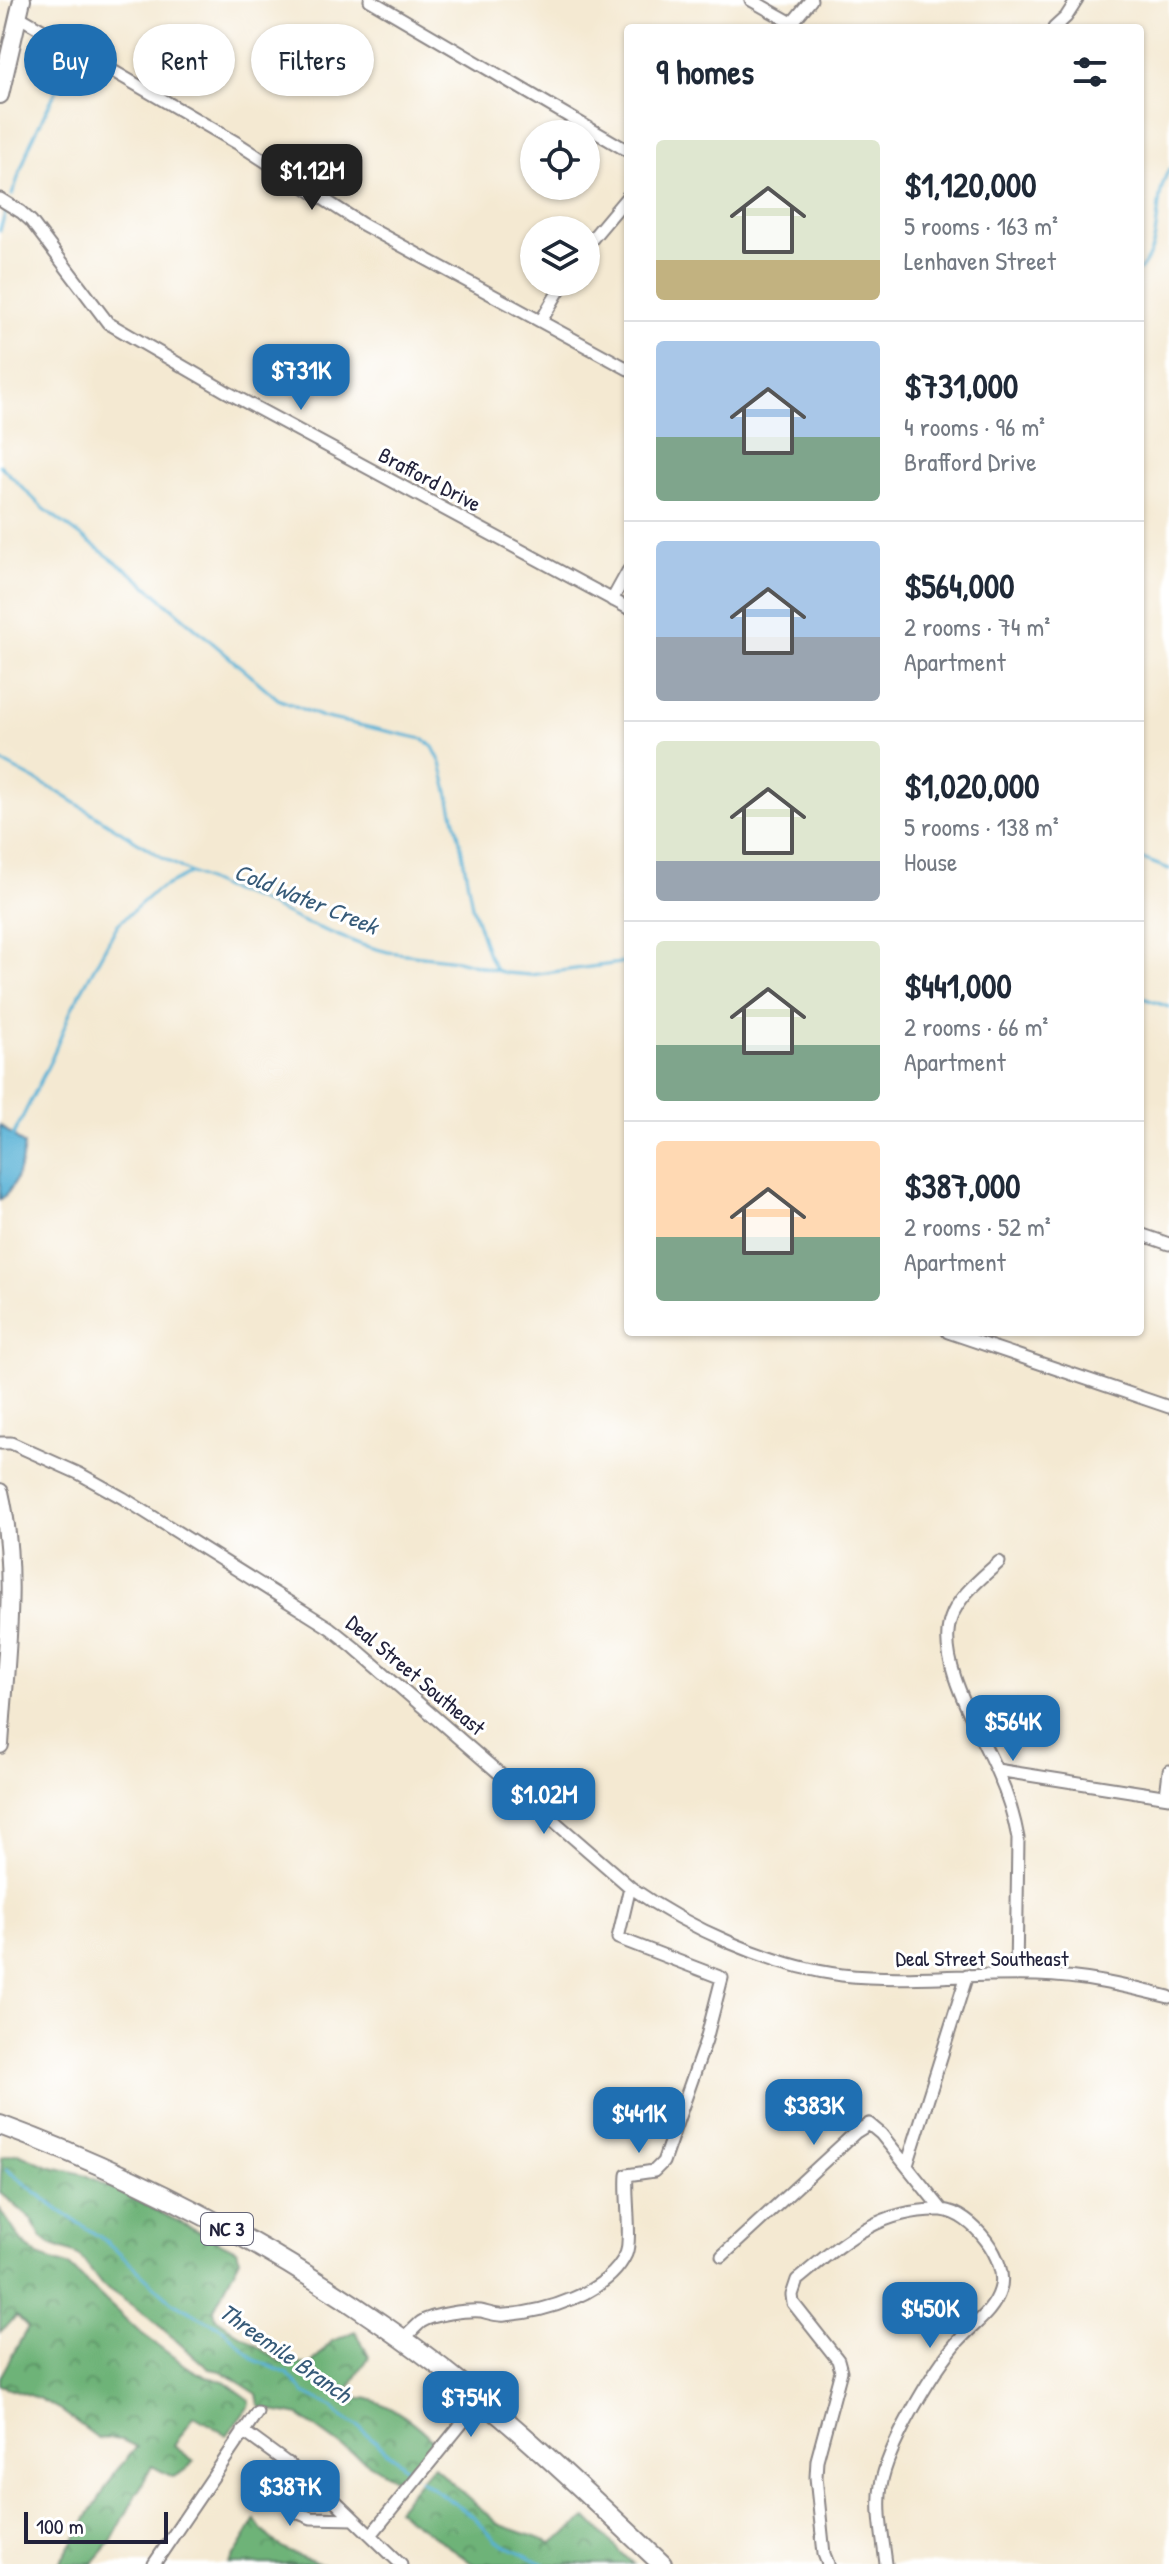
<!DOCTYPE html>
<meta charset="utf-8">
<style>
:root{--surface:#fff;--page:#f2f2f3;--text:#1f2937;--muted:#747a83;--line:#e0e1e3;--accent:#1f6fb2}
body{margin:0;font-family:"Patrick Hand",sans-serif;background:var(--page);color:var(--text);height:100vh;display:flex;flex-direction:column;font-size:30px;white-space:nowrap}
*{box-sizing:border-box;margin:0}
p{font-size:26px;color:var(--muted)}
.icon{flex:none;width:44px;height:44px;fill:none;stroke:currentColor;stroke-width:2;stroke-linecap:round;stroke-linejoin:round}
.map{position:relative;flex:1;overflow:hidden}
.panel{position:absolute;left:624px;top:24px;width:520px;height:1312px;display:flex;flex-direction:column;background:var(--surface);border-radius:8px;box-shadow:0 2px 6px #0004}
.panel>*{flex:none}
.hud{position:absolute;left:24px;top:24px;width:480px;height:72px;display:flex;gap:16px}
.buttons{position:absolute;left:520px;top:120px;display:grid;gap:16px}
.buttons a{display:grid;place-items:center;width:80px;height:80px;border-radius:50%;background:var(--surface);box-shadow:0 2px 6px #0004;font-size:40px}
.scale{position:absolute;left:24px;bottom:20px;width:144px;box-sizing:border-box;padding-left:8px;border:4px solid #22223b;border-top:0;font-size:22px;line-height:28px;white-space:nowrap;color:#22223b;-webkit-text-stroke:6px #fff;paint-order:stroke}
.price{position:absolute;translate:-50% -68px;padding:0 18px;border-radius:16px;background:var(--accent);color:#fff;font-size:26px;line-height:52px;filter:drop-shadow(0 2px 4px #0008)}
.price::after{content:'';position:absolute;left:50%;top:48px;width:24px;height:18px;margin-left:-12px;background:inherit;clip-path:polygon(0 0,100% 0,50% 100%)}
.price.on{background:#222;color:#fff}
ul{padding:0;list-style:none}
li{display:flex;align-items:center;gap:24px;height:200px;padding:0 32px}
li+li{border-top:2px solid var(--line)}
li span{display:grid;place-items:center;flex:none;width:224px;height:160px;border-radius:8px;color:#555}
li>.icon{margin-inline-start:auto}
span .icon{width:96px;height:96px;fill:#fffc;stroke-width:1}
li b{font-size:34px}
h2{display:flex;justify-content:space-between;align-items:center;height:96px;padding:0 32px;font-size:34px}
.pill{padding:0 28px;border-radius:36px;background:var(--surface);box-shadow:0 2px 6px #0004;font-size:28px;line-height:72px}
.pill.on{background:var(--accent);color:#fff}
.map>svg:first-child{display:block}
.forest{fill:url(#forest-crowns);stroke:#486a5a;stroke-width:2}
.water{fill:#57b1d5;stroke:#3c6a88;stroke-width:2}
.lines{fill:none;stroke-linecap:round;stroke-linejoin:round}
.stream{stroke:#57b1d5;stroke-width:3}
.minor-casing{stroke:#8b8686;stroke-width:15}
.secondary-casing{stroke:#8b8686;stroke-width:20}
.primary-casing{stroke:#8b8686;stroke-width:22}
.minor{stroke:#fff;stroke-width:11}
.secondary{stroke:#fff;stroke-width:16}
.primary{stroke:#fff;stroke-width:18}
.labels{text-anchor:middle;stroke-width:6;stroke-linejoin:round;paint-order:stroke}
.shield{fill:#fff;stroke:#646476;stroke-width:2}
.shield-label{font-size:20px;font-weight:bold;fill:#22223b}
.street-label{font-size:22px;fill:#22223b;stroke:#fff}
.water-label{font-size:24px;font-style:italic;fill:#375b79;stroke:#fff}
</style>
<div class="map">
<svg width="1169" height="2564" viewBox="0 0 1169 2564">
<defs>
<pattern id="forest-crowns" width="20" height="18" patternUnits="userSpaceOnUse" patternTransform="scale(2)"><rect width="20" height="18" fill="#6eb378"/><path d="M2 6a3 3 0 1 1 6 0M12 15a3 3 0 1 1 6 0" fill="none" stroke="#5a9164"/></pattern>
</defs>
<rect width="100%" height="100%" fill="#fff"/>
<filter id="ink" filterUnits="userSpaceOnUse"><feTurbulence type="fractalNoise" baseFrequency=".0125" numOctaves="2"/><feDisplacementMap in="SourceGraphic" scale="16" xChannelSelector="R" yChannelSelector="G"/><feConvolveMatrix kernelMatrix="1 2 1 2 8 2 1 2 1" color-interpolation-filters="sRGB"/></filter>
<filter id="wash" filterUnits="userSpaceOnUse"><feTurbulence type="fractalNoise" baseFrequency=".006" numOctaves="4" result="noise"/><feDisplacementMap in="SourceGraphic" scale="32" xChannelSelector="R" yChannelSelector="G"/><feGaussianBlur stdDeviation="1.8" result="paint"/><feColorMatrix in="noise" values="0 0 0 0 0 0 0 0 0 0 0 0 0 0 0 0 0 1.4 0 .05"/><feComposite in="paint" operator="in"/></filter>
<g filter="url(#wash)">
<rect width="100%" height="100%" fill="#f4e9d2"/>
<path class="forest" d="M18,2153L48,2166L83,2174L236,2250L240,2258L214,2309L216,2318L280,2362L310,2365L332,2341L356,2331L369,2357L343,2398C351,2398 361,2397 369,2399C393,2406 418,2424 434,2442L397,2480L342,2447L299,2416L263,2409L259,2405L257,2394L221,2371L209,2369L149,2317L101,2284L79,2255L50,2244L41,2237L31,2219L0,2192L2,2157Z
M0,2209L22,2242L38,2256L70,2267L137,2330L187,2367L206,2377L224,2381L250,2400V2405L227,2435L194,2416L174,2446L194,2461L187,2469L173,2477L152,2466L111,2542L92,2564H59L116,2471L137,2447L122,2440L98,2438L59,2409L38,2398L0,2385V2377L28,2327L17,2316L0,2332Z
M433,2466L498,2524L552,2543L587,2518L633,2564H473L396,2509Z
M256,2520C272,2547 294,2556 323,2564H229Z"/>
<path class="water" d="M0,1125L24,1145C22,1164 16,1189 0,1200Z"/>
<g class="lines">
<path class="stream" d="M12,195L30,144L73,56
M0,230L6,211
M1140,270C1165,241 1151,202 1169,169
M0,465L43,508L135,576L278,699L322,717L423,739L433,747L441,763L460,841L472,906L487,952L496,970
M0,761L58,792L163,858L191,873L223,888L255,899L301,921L362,945L388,952L457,960L506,973L530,975L628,962
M1140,858L1169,869
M1140,997L1169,1007
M13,1136L51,1060L72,1008L118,924L155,891L191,873
M6,2169L60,2211L106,2241L172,2302L223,2329L255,2360L288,2374L304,2393L333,2407L339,2415L359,2427L414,2475
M420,2480L473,2516L496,2541L544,2564"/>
</g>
</g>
<g filter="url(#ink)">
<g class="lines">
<defs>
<path id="minor" d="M370,0L628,151
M751,0L792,23
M18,16L237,143L362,224L628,369
M788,28L811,0
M1054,28L1066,17L1077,0
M0,199L21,212L31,221L108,323L227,392L628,608
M586,246L628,196
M541,321L564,282
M612,600L628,571
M1140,1234L1169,1244
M948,1332L1169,1407
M0,1443H11L80,1474L123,1498L330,1628L355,1648L630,1887C688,1928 771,1966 842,1975C907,1982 972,1973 1037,1975C1082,1976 1126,1986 1169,1997
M999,1562C982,1578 959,1595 951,1618C935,1662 981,1733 998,1774C1007,1794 1014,1816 1018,1838L1016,1975
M997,1770L1169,1797
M1166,1796L1169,1771
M907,2165L967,1975
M722,2256L856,2132L869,2124L881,2134L942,2210C972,2213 1010,2261 1000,2290C993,2314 969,2327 954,2346C930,2376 887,2448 881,2485C877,2511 883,2538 886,2564
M403,2339C409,2334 415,2327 421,2322C433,2314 467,2310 481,2311C489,2313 496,2316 505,2315C544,2312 608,2294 626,2254C632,2240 625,2195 627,2175L654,2171L663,2162L706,2040L722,1978L618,1938L630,1887
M243,2431L325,2491L401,2564
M288,2463L301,2514L311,2518L354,2519
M371,2535L480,2401
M154,2564L257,2412
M828,2564L824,2554L816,2477L817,2460L841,2371L838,2360L793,2303L792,2295L797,2280C842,2243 879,2208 942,2210"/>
<path id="secondary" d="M0,95L22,0
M0,1492C19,1573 5,1663 0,1745"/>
<path id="primary" d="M0,2125C136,2175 267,2244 386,2327C486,2396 574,2481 662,2564"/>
</defs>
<use href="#minor" class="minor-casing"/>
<use href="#secondary" class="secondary-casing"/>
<use href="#primary" class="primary-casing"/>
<use href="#minor" class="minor"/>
<use href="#secondary" class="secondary"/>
<use href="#primary" class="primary"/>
</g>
</g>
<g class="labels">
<rect class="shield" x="201" y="2213" width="52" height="32" rx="6"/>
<g class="shield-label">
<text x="227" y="2236">NC 3</text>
</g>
<g class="street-label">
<text transform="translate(430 479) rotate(28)" y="8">Brafford Drive</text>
<text transform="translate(416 1675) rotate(40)" y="8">Deal Street Southeast</text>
<text x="982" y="1966">Deal Street Southeast</text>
</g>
<g class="water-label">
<text transform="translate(306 899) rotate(22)" y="8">Cold Water Creek</text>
<text transform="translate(285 2353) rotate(35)" y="8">Threemile Branch</text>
</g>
</g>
</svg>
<div class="buttons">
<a><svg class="icon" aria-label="locate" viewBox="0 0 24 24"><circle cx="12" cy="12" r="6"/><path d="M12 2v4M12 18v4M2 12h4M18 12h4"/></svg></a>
<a><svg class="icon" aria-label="layers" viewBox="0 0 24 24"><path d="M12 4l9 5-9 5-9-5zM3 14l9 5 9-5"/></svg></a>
</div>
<div class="scale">100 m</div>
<b class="price on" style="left:312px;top:212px">$1.12M</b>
<b class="price" style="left:301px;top:412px">$731K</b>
<b class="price" style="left:1013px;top:1763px">$564K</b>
<b class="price" style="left:544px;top:1836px">$1.02M</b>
<b class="price" style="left:814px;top:2147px">$383K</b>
<b class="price" style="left:639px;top:2155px">$441K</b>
<b class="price" style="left:930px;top:2350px">$450K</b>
<b class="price" style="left:471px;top:2439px">$754K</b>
<b class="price" style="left:290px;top:2528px">$387K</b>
<div class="hud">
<a class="pill on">Buy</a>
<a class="pill">Rent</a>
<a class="pill">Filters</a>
</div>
<section class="panel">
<h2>9 homes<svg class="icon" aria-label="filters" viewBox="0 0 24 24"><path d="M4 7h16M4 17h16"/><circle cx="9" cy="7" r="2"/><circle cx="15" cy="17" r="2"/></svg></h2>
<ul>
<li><span style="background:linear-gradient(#dfe7d0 75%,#c2b280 0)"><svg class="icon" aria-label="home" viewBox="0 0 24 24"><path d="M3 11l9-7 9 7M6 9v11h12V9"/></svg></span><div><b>$1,120,000</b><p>5 rooms · 163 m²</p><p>Lenhaven Street</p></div></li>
<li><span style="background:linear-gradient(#a9c7e8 60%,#7fa58c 0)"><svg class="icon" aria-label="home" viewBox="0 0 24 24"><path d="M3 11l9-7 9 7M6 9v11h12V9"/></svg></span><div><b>$731,000</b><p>4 rooms · 96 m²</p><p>Brafford Drive</p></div></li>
<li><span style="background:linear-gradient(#a9c7e8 60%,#9aa5b1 0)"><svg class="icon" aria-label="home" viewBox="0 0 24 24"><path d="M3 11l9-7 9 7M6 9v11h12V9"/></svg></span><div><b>$564,000</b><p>2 rooms · 74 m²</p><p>Apartment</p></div></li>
<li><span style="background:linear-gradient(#dfe7d0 75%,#9aa5b1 0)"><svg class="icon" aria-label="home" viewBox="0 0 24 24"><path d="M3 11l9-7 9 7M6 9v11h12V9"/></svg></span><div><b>$1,020,000</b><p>5 rooms · 138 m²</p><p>House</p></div></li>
<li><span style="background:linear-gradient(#dfe7d0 65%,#7fa58c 0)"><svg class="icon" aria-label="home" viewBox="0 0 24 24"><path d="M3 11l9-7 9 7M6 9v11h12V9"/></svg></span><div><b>$441,000</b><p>2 rooms · 66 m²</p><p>Apartment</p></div></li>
<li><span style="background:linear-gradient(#ffd9b3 60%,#7fa58c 0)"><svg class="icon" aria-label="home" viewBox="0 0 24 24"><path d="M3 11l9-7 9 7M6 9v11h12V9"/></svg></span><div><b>$387,000</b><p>2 rooms · 52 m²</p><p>Apartment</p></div></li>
</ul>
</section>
</div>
